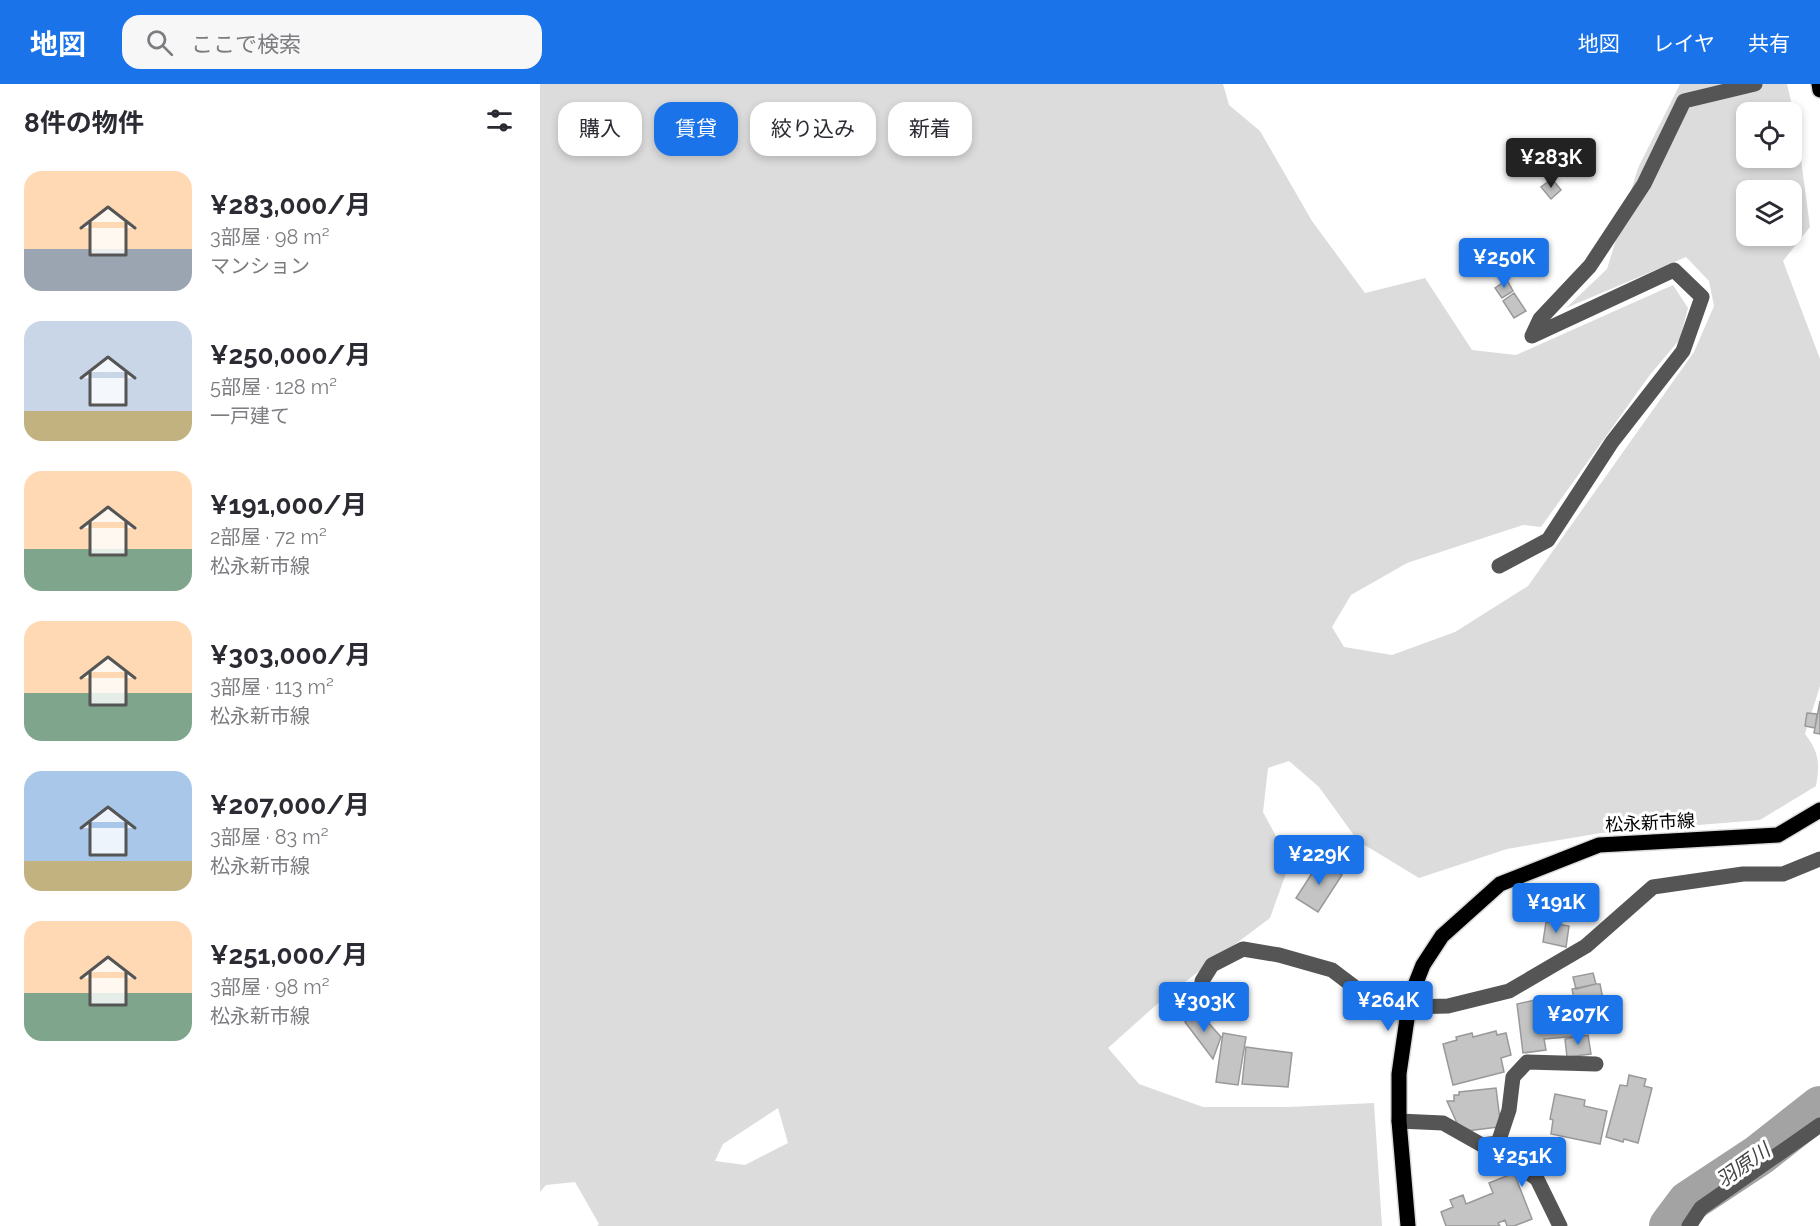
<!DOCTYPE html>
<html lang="ja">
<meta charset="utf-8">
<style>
:root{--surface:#fff;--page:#f7f7f7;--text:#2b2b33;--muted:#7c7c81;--accent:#1a73e8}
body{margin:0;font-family:Raleway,"Noto Sans JP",sans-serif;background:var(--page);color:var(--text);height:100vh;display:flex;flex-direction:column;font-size:22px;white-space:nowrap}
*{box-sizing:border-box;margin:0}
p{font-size:20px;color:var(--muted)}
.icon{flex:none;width:33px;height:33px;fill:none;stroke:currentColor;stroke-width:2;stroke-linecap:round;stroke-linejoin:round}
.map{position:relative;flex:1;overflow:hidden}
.details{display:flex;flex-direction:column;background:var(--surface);width:540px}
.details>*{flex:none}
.guide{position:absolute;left:18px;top:18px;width:570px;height:54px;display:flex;gap:12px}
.tools{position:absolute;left:1196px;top:18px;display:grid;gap:12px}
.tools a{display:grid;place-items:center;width:66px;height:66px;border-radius:12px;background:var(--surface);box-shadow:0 3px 9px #0003;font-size:30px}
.price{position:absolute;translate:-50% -51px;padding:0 14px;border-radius:6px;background:var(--accent);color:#fff;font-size:20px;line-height:39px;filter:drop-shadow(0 2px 3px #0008)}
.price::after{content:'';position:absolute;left:50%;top:36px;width:18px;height:14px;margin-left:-9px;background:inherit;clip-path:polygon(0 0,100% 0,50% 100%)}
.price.on{background:#222;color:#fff}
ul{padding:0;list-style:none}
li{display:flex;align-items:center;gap:18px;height:150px;padding:0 24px}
li span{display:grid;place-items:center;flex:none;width:168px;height:120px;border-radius:18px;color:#555}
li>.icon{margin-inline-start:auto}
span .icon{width:72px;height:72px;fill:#fffc;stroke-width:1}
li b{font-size:26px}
h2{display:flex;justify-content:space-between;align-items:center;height:72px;padding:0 24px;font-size:26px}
.chip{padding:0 21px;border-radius:18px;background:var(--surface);box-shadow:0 3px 9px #0003;font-size:21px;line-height:54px}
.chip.on{background:var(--accent);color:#fff}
header{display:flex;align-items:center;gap:36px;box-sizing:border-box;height:84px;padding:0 30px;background:var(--accent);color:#fff}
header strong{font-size:28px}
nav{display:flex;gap:33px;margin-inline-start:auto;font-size:21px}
.search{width:420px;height:54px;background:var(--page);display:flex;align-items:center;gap:15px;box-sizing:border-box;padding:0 21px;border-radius:18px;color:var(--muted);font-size:22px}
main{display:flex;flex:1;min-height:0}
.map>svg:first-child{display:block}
.green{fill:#dcdcdc;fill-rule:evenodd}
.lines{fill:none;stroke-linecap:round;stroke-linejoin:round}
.river{stroke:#a3a3a3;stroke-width:42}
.building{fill:#c4c4c4;stroke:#999;stroke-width:1.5}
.major-casing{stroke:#dbdbdb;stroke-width:18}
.minor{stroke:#555;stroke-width:15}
.major{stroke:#000;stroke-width:15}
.labels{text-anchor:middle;stroke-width:6;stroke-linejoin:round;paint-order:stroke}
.street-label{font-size:18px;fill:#000;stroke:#fff}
.water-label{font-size:20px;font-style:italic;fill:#444;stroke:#fff}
</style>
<header>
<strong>地図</strong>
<div class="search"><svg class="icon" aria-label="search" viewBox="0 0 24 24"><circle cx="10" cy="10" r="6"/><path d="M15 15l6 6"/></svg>ここで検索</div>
<nav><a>地図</a><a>レイヤ</a><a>共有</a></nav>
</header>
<main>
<section class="details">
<h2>8件の物件<svg class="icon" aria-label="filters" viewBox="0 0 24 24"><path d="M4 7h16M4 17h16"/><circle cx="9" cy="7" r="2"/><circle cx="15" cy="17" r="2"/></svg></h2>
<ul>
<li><span style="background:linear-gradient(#ffd9b3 65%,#9aa5b1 0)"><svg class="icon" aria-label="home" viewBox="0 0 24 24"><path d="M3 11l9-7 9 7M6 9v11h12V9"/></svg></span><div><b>¥283,000/月</b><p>3部屋 · 98 m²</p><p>マンション</p></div></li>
<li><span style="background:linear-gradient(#c9d6e8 75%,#c2b280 0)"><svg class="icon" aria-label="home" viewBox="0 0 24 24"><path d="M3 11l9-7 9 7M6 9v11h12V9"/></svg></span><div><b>¥250,000/月</b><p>5部屋 · 128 m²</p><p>一戸建て</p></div></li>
<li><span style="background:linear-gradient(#ffd9b3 65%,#7fa58c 0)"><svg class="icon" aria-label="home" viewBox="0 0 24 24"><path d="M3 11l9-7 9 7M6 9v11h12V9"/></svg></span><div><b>¥191,000/月</b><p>2部屋 · 72 m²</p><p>松永新市線</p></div></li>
<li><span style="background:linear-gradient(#ffd9b3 60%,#7fa58c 0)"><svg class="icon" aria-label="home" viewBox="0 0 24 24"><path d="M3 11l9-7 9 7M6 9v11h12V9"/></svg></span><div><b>¥303,000/月</b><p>3部屋 · 113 m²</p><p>松永新市線</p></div></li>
<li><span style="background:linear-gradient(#a9c7e8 75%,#c2b280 0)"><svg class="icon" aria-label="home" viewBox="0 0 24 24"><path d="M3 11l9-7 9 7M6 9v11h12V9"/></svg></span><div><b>¥207,000/月</b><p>3部屋 · 83 m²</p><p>松永新市線</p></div></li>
<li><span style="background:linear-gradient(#ffd9b3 60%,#7fa58c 0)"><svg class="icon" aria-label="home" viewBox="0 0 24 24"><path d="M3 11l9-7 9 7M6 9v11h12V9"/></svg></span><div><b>¥251,000/月</b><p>3部屋 · 98 m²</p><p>松永新市線</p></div></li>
</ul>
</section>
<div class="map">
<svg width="1280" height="1142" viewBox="0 0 1280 1142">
<rect width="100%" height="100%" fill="#fff"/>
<path class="green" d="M0,0H683L689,21L720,47L772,137L825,209L885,194L932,266L976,271L1133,201L1148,224L1140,255L1109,292L1001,443L983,441L867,479L811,511L792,543L804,563L852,571L915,548L988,502L1154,268L1174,222L1169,197L1146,173L1026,224L1067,185L1098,84L1140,0H1247L1256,38L1270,143L1243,177L1280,275V602L1265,650C1279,668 1280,679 1276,702L1220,736L1061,749L967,765L879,794L818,757L779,703L749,677L728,684L723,728L750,778L730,834L625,913L568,964L599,1000L663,1023H748L834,1019L842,1142H57L59,1140L35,1098L6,1101L0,1108ZM1206,28H1251V74H1206ZM1206,106H1251V152H1206ZM238,1024L248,1059L205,1081L175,1077L183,1060Z"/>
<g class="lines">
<path class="river" d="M1130,1142L1148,1118L1219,1071L1280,1023"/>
</g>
<path class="building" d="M1012,95L1021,106L1011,115L1001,103Z
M967,196L973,207L962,214L955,204Z
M974,209L986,227L974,234L963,217Z
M1280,617V650L1274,649Z
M1267,629L1277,630L1275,644L1265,642Z
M780,777L802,791L778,828L756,814Z
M1006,838L1029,842L1026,863L1003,858Z
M1053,889L1056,900L1036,905L1033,893Z
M1056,900H1060L1068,941L1041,946L1032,905Z
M1009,913V916L1027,914L1030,934H1034V938H1038L1039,952L1004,955L1006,966L983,969L977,920Z
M658,927L681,953L673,975L645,938Z
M956,947L957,951L966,949L971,971L961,974L964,988L913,1001L903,960L917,956L916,953L932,949L933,953Z
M683,949L706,953L698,1001L676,998Z
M1048,951L1051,970L1027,973L1025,955Z
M706,963L752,969L748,1003L702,1000Z
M1089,991L1106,995L1104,1002L1112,1004L1098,1059L1084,1055L1083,1058L1066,1053L1080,1001L1087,1002Z
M956,1004L960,1036L958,1043L927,1047L917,1039L907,1017H914V1011H919V1008Z
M1015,1010L1045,1016L1044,1022L1067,1027L1060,1060L1011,1050L1013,1036L1010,1035Z
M974,1089L992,1135L974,1142H967L965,1136L958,1139L960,1142H906L901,1128L913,1123L910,1116L923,1111L926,1120L953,1109L949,1099Z"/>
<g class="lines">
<defs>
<path id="major" d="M1279,0L1280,6
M868,1142L859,1037V990L870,914L883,881L902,852L960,800L1059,761L1238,751L1280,726"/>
</defs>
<use href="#major" class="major-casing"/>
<path class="minor" d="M959,482L1008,456L1072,358L1143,267L1162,213L1134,186L992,252L1000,235L1050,182L1104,100L1144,17L1215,0
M665,926L662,897L672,881L703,865L739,871L792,886L825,911L868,923L908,922L969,907L1046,862L1113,803L1203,790H1243L1280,775
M859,1037L903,1039L942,1061L958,1059L969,1026L973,993L987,978L1056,980
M958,1059L972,1077L997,1095L1020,1142
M1149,1142L1161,1124L1280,1041"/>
<use href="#major" class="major"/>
</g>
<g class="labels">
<g class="street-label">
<text transform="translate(1110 739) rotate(-3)" y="6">松永新市線</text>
</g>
<g class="water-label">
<text transform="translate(1203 1081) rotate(-35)" y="7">羽原川</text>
</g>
</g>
</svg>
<div class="tools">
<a><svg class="icon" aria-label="locate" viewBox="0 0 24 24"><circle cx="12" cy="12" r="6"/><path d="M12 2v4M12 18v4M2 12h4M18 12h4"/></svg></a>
<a><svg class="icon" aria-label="layers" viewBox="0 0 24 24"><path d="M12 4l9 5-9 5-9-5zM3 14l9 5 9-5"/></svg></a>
</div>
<b class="price on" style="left:1011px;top:105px">¥283K</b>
<b class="price" style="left:964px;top:205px">¥250K</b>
<b class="price" style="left:779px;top:802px">¥229K</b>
<b class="price" style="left:1016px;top:850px">¥191K</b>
<b class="price" style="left:848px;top:948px">¥264K</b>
<b class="price" style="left:664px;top:949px">¥303K</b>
<b class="price" style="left:1038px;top:962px">¥207K</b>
<b class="price" style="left:982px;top:1104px">¥251K</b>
<div class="guide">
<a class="chip">購入</a>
<a class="chip on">賃貸</a>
<a class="chip">絞り込み</a>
<a class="chip">新着</a>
</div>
</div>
</main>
